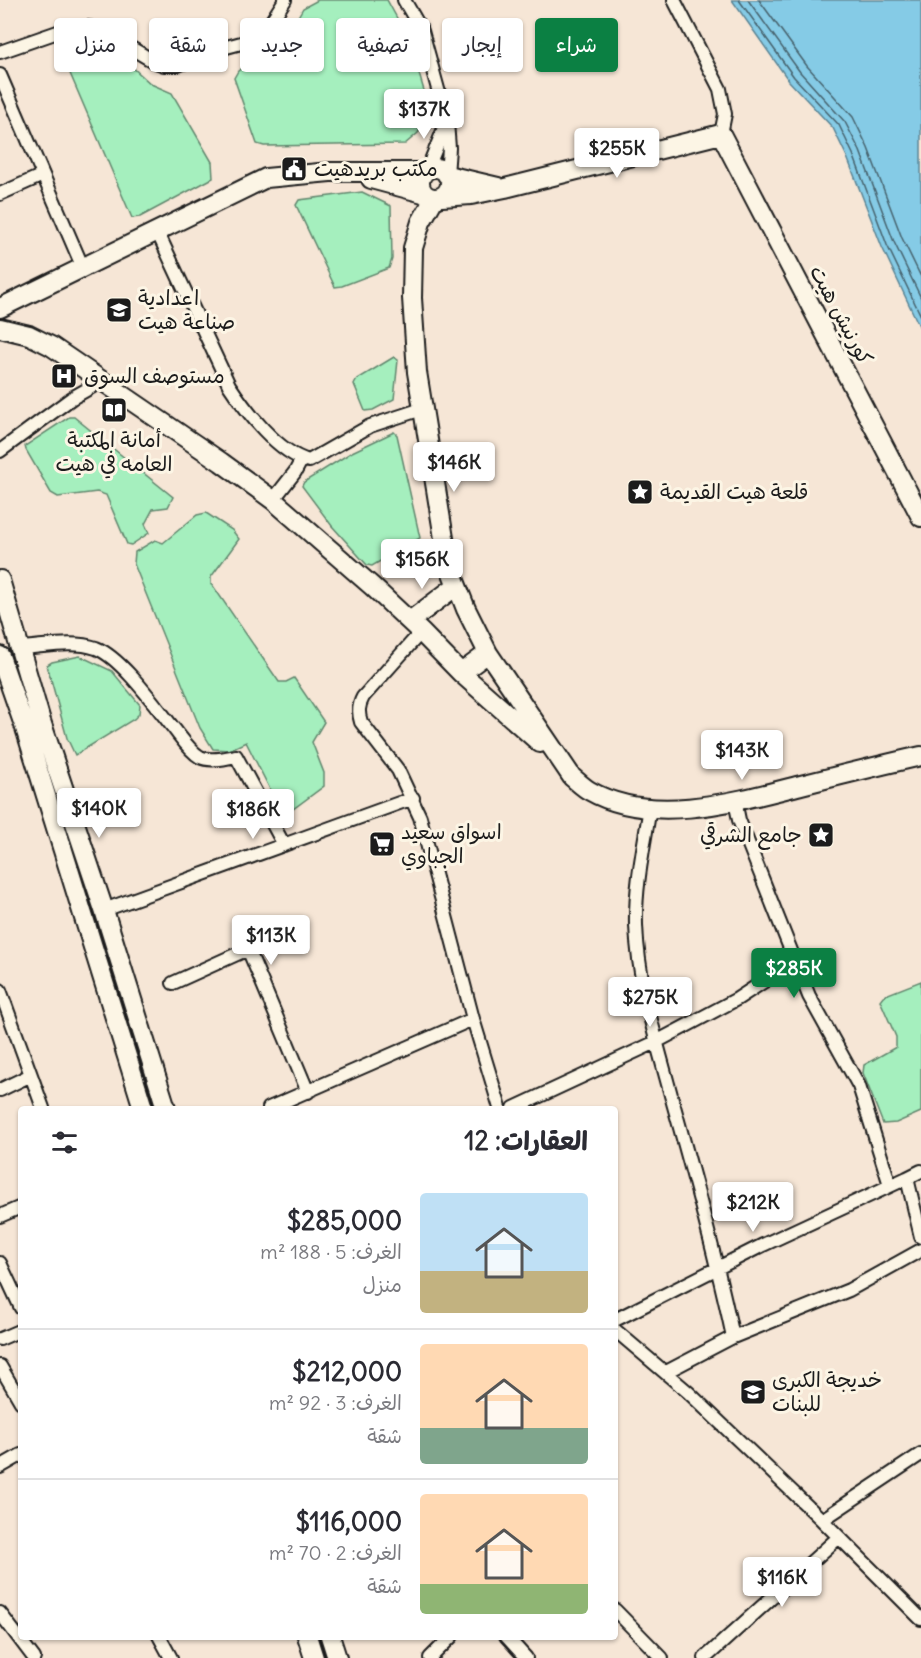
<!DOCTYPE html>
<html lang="ar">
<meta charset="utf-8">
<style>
:root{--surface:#fff;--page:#f7f7f7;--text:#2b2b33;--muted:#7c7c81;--line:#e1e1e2;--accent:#0b8043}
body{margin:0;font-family:Delius,"Playpen Sans Arabic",sans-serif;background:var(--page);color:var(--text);direction:rtl;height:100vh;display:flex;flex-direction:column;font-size:22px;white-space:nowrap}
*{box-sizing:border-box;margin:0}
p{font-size:20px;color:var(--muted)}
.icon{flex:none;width:33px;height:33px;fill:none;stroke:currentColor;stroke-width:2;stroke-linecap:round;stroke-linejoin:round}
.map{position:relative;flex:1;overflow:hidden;direction:ltr}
.drawer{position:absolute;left:18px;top:1106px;width:600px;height:534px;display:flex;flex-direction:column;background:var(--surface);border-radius:6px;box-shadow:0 2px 4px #0004;direction:rtl}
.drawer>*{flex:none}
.hud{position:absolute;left:18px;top:18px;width:600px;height:54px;direction:rtl;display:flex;gap:12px}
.price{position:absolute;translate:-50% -51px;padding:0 14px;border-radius:6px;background:#fff;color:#222;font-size:20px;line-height:39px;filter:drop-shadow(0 2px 3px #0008)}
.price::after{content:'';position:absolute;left:50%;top:36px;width:18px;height:14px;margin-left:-9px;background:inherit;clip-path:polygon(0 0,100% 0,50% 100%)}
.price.selected{background:var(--accent);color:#fff}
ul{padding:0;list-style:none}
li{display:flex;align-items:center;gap:18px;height:150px;padding:0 30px}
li+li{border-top:2px solid var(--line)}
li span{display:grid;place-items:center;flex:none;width:168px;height:120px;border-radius:6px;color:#555}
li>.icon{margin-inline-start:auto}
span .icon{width:72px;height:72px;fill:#fffc;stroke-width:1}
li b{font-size:26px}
h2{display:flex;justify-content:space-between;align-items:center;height:72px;padding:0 30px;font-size:26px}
.chip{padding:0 21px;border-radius:6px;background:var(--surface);box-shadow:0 2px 4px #0004;font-size:21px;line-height:54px}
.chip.selected{background:var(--accent);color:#fff}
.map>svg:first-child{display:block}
.green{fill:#a5efbe;stroke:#60866d;stroke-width:1.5}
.water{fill:#85cbe6;stroke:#5b8595;stroke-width:1.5}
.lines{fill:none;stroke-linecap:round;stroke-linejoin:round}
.shore{stroke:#46626d;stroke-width:1.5}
.street-casing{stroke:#1c1c1c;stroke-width:16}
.secondary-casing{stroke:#1c1c1c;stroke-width:22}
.street{stroke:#fcf5e5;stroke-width:12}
.secondary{stroke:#fcf5e5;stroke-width:18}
.labels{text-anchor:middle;stroke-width:6;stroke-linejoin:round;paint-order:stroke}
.poi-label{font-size:21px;fill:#1c1c1c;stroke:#fcf5e5;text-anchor:start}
.street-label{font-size:21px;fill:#1c1c1c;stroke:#fcf5e5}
</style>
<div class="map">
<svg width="921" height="1658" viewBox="0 0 921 1658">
<rect width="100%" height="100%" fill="#f6e6d6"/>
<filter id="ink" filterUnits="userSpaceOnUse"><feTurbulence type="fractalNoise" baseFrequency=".0167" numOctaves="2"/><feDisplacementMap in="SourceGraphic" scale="12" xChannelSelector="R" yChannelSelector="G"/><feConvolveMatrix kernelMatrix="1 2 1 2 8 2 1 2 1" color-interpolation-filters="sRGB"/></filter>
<g filter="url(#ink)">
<path class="green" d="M318,0H387L409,40L425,94L428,117L418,133L405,144L264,146L257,144L234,78L238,71L288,34L303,8Z
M79,37H92L109,46L151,84L172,93L212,162L213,178L140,217L132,218L60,50L63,44Z
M362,192L391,206L392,259L389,268L342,286L335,287L296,205L299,200Z
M394,357L398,360L394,399L373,410L365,411L354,384L356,380Z
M69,417H74L173,497L168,507L153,509L145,524L149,533L131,545L127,544L106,495L97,492L58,497L51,493L26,450L25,446Z
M394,432L397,435L420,538L372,566L367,565L332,526L302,486L304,482L352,452Z
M206,513L232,530L239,539L211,577V583L279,682H286L294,678L324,722L312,742L324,773V786L289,812L282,813L246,742L229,750L213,749L200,728L134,564L135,552L155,540L163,543L197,515Z
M80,656L112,671L140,705L139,714L134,719L75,755L67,738L47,665L52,662Z
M921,981V1112L896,1123L883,1124L863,1073L864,1065L896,1047V1037L880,1000L883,996Z"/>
<path class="water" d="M732,0H921V330L882,247L847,157L833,128L789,81Z"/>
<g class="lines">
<path class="shore" d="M739,0L794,77L839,125L853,154L887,245L921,316
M748,0L800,72L845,122L860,151L894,242L921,298
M759,0L807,66L853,117L868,148L902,238L921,277"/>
<defs>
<path id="street" d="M404,0L422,31L447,122L449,148L447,175
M674,0L720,89L725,114L721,134
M0,52L72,27H86L99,29L153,61L164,65H178L219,49L245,42L267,28L285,0
M0,75L83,268
M427,170L445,126
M0,194L43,175
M157,231L229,385C246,411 278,453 309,461L370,426L422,409
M0,451L72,398L102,381
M273,500L295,472L302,459
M421,632L363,697C358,706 358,713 361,722L398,770L420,817L473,1019L500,1108
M19,648C43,647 73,640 96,648C122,658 157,708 175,730C182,739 190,751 200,757C210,762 226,758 236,756L284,845
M735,801L739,820L809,996L859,1086L890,1185
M650,807C644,846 635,886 636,925C638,984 657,1042 672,1099C694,1178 716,1257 733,1337L666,1372
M104,910L413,798
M173,983L248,949L308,1092
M0,990L43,1108
M0,1090L31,1075
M269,1108L473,1019
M514,1108L656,1042L737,999L795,961
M921,1171L907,1178L921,1237
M0,1216L21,1207
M0,1263L21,1308
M615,1320L763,1245L907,1178
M615,1330L688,1392L822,1520L921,1619
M733,1337L849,1290L921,1250
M0,1339L21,1330
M0,1366L21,1402
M0,1467L21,1455
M822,1520L921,1454
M615,1610L662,1658
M0,1613L34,1658
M159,1636L171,1658
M506,1636L526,1658
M430,1658L452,1636
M705,1658L839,1537"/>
<path id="secondary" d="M420 183a15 15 0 1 1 30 0a15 15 0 1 1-30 0Z
M447,175L498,187
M371,179L423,193
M442,197L471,195L505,188L721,134L921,517
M434,199L421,222L413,248L412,298L417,372L448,563L466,609L488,653L572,777C578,782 584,788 590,791C651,826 738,801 801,785C841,775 881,765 921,756
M0,308L266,178L330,172H424
M0,328L29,335L51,346L221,462L273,500L373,587L421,632L461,673L540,743
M0,580L41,721L104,910L166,1108
M410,621L456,586
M0,656L25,728L143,1108
M461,673L488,653
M307,1636L314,1658
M330,1636L337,1658"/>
</defs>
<use href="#street" class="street-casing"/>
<use href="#secondary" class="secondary-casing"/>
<use href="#street" class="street"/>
<use href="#secondary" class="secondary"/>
</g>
</g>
<defs>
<symbol id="civic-square" viewBox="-11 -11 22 22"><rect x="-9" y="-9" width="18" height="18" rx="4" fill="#1c1c1c" stroke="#fcf5e5"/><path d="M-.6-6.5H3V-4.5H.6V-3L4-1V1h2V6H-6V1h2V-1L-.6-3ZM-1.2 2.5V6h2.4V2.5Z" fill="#fff"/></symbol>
<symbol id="school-square" viewBox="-11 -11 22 22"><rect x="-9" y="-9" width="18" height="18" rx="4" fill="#1c1c1c" stroke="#fcf5e5"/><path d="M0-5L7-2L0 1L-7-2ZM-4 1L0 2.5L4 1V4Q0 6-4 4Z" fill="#fff"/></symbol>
<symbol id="hospital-square" viewBox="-11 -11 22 22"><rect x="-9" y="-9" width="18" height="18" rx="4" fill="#1c1c1c" stroke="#fcf5e5"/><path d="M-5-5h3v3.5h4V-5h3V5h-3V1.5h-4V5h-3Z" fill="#fff"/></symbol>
<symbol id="library-square" viewBox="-11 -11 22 22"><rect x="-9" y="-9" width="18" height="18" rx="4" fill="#1c1c1c" stroke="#fcf5e5"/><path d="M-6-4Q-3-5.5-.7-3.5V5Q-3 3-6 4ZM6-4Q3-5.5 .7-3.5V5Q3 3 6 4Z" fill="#fff"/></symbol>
<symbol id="sight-square" viewBox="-11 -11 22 22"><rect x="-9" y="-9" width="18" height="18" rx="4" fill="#1c1c1c" stroke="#fcf5e5"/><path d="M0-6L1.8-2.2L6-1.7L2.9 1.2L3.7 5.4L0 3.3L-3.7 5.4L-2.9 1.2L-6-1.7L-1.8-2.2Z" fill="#fff"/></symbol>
<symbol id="supermarket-square" viewBox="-11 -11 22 22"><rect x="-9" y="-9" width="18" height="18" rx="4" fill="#1c1c1c" stroke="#fcf5e5"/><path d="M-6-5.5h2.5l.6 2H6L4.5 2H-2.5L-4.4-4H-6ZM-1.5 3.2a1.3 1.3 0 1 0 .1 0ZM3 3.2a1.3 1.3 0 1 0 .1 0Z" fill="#fff"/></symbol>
</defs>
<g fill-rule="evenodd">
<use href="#civic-square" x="279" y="154" width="30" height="30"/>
<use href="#school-square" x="104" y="295" width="30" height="30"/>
<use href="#hospital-square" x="49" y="361" width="30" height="30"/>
<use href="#library-square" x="99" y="395" width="30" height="30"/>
<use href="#sight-square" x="625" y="477" width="30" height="30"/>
<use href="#sight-square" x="806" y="820" width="30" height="30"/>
<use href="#supermarket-square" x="367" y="829" width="30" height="30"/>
<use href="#school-square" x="738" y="1377" width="30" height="30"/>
</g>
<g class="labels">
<g class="poi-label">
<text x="314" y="176">مكتب بريدهيت</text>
<text x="138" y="305">اعدادية<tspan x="138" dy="24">صناعة هيت</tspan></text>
<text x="84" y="383">مستوصف السوق</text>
<text x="114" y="447" text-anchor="middle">أمانة المكتبة<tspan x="114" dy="24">العامه في هيت</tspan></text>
<text x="660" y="499">قلعة هيت القديمة</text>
<text x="401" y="839">اسواق سعيد<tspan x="401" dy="24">الجباوي</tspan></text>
<text x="802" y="842" text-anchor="end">جامع الشرقي</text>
<text x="772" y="1387">خديجة الكبرى<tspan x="772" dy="24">للبنات</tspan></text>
</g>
<g class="street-label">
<text transform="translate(841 315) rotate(62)" y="7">كورنيش هيت</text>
</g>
</g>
</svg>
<b class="price" style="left:424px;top:140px">$137K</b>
<b class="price" style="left:617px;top:179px">$255K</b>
<b class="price" style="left:454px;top:493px">$146K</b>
<b class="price" style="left:422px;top:590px">$156K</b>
<b class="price" style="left:742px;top:781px">$143K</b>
<b class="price" style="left:99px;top:839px">$140K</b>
<b class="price" style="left:253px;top:840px">$186K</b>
<b class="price" style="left:271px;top:966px">$113K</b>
<b class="price selected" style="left:794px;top:999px">$285K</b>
<b class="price" style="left:650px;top:1028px">$275K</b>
<b class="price" style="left:753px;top:1233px">$212K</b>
<b class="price" style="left:782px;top:1608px">$116K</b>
<div class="hud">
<a class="chip selected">شراء</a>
<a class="chip">إيجار</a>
<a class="chip">تصفية</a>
<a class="chip">جديد</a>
<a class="chip">شقة</a>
<a class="chip">منزل</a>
</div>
<section class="drawer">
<h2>العقارات: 12<svg class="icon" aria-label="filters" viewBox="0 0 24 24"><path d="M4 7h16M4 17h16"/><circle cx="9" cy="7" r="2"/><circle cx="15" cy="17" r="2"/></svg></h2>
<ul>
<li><span style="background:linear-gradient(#bfe0f5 65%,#c2b280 0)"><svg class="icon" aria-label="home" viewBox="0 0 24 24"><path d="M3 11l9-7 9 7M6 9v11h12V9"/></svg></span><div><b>$285,000</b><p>الغرف: 5 · 188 m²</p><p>منزل</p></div></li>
<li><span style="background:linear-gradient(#ffd9b3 70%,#7fa58c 0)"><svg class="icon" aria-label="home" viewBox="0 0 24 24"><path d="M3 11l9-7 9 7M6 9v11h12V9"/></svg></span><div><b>$212,000</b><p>الغرف: 3 · 92 m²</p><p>شقة</p></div></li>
<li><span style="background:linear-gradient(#ffd9b3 75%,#8fb573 0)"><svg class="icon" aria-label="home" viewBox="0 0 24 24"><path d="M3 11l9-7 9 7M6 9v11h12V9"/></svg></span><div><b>$116,000</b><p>الغرف: 2 · 70 m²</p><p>شقة</p></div></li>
</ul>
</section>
</div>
